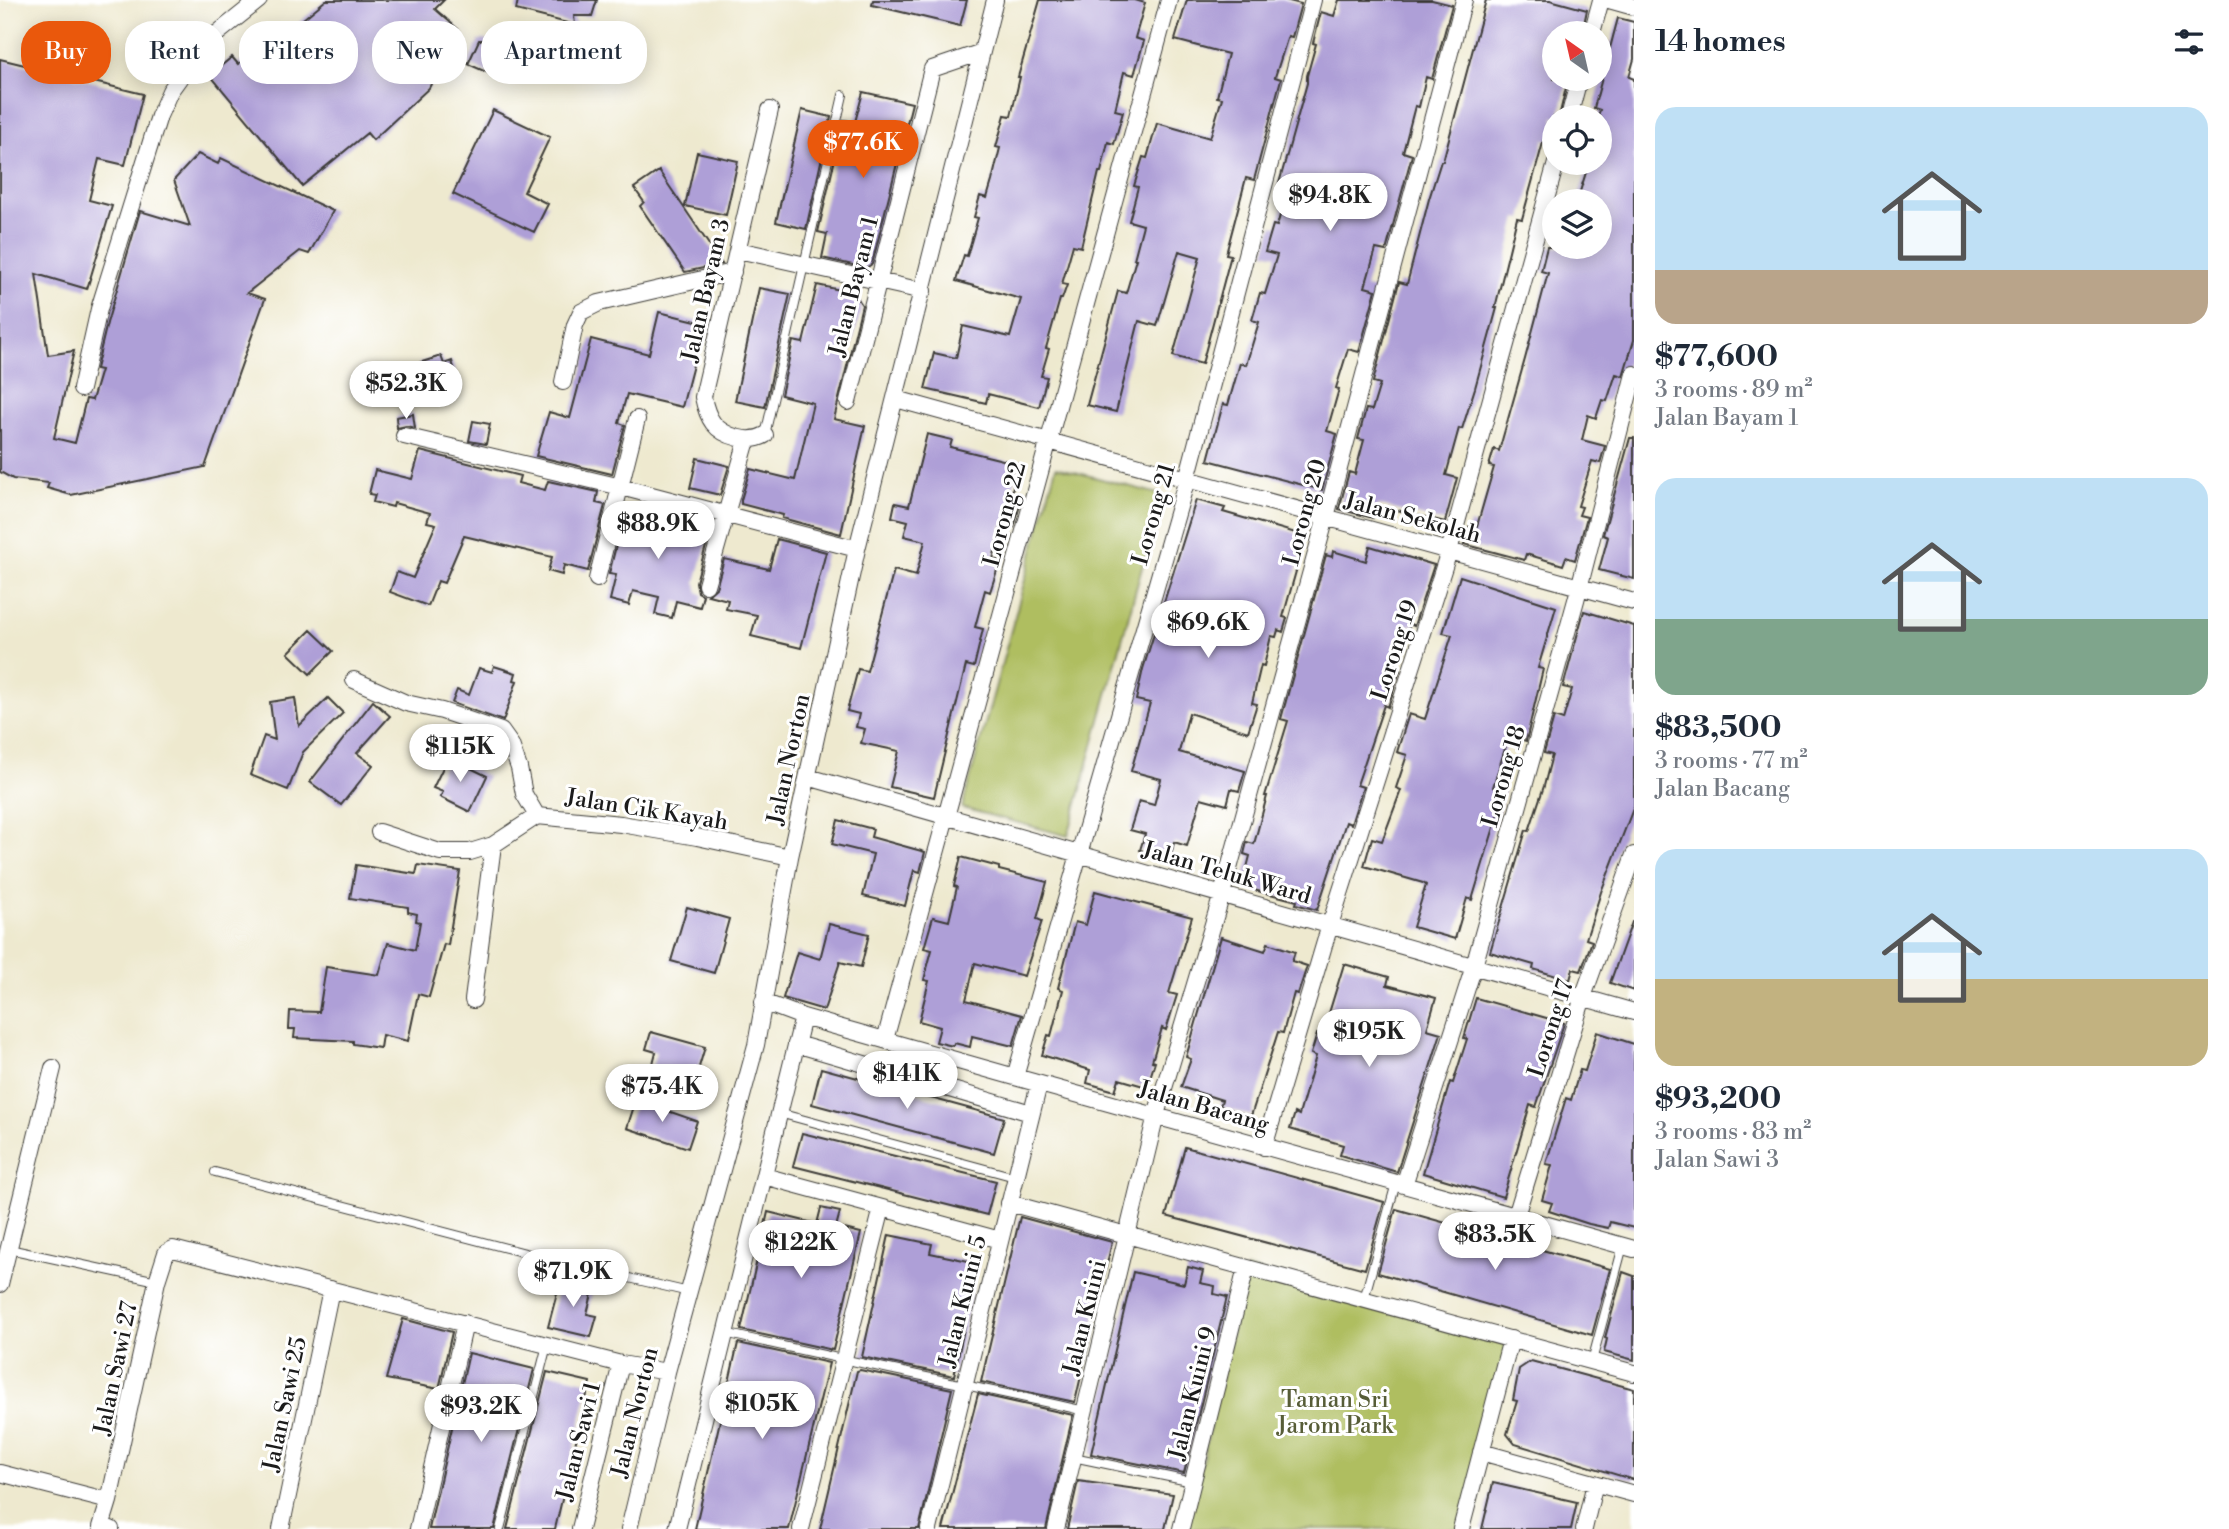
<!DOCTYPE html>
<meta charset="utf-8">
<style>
:root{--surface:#fff;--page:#f6f6f7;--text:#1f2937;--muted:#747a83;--accent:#ea580c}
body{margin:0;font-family:"Libre Bodoni",serif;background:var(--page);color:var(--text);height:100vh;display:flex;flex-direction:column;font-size:26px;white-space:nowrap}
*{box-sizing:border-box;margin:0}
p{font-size:23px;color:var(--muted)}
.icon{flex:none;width:38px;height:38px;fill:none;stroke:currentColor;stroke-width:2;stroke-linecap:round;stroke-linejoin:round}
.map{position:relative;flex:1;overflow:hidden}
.side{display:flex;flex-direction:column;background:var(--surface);width:595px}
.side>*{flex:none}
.top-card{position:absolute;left:21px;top:21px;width:665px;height:63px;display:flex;gap:14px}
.needle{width:46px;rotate:326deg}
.tools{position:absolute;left:1542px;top:21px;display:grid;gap:14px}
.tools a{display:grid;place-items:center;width:70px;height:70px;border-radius:50%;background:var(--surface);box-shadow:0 4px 18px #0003;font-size:35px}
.price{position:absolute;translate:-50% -60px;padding:0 16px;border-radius:24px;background:#fff;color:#222;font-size:23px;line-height:46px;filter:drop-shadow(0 2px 4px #0008)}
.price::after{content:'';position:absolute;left:50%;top:42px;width:21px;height:16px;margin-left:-10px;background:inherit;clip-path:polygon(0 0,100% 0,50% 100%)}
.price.selected{background:var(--accent);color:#fff}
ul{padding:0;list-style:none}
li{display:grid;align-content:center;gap:14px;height:371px;padding:0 21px}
li span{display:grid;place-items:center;height:217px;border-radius:21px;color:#555}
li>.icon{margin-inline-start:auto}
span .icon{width:126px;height:126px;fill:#fffc;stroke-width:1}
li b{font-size:30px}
h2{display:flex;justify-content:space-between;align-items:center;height:84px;padding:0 21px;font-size:30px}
.pill{padding:0 24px;border-radius:28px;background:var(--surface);box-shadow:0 4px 18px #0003;font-size:24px;line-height:63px}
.pill.selected{background:var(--accent);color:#fff}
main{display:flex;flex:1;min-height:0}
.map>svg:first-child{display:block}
.green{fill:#afbe60;stroke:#666d3e;stroke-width:2}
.building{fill:#ae9fd7}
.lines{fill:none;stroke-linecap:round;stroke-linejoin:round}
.service-casing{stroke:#3c3b37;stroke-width:10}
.minor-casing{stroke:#3c3b37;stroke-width:18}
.service{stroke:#fff;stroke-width:8}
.minor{stroke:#fff;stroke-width:16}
.labels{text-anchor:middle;stroke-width:6;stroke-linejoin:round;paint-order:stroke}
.street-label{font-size:23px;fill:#1c1c1c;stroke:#fff}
.park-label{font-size:23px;fill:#575d37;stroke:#fff}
</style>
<main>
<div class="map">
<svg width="1634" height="1529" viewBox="0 0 1634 1529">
<rect width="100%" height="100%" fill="#fff"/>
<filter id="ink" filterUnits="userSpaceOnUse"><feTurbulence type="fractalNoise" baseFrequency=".0143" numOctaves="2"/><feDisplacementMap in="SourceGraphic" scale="14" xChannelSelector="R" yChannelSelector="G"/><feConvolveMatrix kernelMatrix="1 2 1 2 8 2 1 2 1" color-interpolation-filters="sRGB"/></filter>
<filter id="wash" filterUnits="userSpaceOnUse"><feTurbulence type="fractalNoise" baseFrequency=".00686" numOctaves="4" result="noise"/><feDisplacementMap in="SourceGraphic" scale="28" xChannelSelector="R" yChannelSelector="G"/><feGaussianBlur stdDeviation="1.57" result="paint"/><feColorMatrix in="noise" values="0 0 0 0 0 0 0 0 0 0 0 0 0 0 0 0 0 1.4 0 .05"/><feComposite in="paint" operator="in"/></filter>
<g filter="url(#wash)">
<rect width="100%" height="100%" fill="#eee9cf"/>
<path class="green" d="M1056,467L1162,495L1068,836L962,808Z
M1246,1268L1511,1339L1462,1529H1187Z"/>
<g id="blocks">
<path class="building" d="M326,0H444L435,9L459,30L429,88L373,140L367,133L302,186L210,75L232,57L238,64L268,39L273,44Z
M518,0H597L592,16H574L575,25L516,10Z
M873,0H967L960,26L872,5Z
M1040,0H1135L1145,3L1135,38L1144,41L1134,75L1124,72L1115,110L1123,112L1114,144L1108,142L1101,172H1099L1081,247L1073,245L1062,284L1067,285L1062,299H1060L1046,348L1049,349L1041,376L1047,377L1039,407L988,394L986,403L925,389L934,353L956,358L963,326L1010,337L1021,299L956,281L964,255L967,256L978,218L974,217L980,196L987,198L992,181L1000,148L996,147L1005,115L1011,116L1020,77H1018Z
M1187,0H1285L1301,4L1292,37L1288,36L1275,77L1281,79L1254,180L1246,178L1226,254L1231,255L1202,364L1173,356L1200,257L1179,251L1157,326L1139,321L1116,412L1087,405L1118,291L1126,293L1136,259H1134L1143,225L1129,221L1138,187L1134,186L1143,157L1147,158L1157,123L1210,138L1222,98L1217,97L1228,54L1175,40Z
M1339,0H1432L1452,5L1432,79L1426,77L1419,107L1415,106L1403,152L1412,155L1386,251L1376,249L1365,287L1376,290L1359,352L1348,349L1336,388L1339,389L1327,431L1337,434L1322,490L1208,460L1223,404L1228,405L1240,363L1246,365L1259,322L1252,320L1260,293L1265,294L1277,255L1265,252L1273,225L1277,226L1287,190L1278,187L1307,83V76L1316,44L1313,43L1321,12L1334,16Z
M1486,0H1550L1587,10L1582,33H1554V79H1568L1559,117H1554V142L1544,139L1522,219L1517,218L1495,308H1497L1475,388L1462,429L1459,428L1446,475L1457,478L1445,522L1377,505L1373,518L1339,509L1349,472L1355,474L1364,440L1358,439L1366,409L1372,410L1380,384L1373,382L1399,282L1407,284L1429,199L1441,161H1443Z
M1618,18L1634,22V59L1629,77L1634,79V340L1623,376L1616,374L1607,401L1602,400L1596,418L1588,415L1582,440L1605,446L1600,463L1592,461L1578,506L1582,507L1579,515L1587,517L1575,560L1566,557L1563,565L1526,554L1524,560L1464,544L1470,524L1477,526L1494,467L1489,466L1494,449L1499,451L1525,359L1548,273L1541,271L1547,247H1600V201H1577L1589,163H1600V117H1598L1600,110L1594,108Z
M575,31L578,53L499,63L493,75L468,64L479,40H484L511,52L509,39Z
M0,59L143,94L125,165L99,159L89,200L112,206L87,289L36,274L48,355L74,351L54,438L75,443L86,399L92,400L101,370L96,369L107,323L140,211L190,226L174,180L198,154L218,164L221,158L333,211L309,254L300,251L247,293L265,299L205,467L71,495L47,488L49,483L13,479L0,472Z
M863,92L912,103L872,264L866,268L822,258L827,234L818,232L844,120L855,122Z
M493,110L550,137L524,192L548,204L534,232L453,194Z
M802,110L831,117L806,229L776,222Z
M697,152L738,161L726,215L685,206Z
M659,171L693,221L722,264L685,272L640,206L644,202L634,188Z
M817,285L854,293L862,305L834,419L865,426L841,534L782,518L783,515L741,504V500L750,469L795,480L813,403L781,395L793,341L803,343Z
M759,288L790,294L765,407L735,401Z
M659,312L704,323L682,407L627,394L619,423L625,425L612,474L536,456L549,412L570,418L591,339L649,354Z
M441,356L444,364L452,361L457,378L427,388L419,363Z
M413,414L415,428L406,426L397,428L396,417Z
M473,421L490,424L486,444L469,441Z
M927,434L952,440L950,447L1019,464L1011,494L1022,497L1014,527L1002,524L993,559L1000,561L990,592L985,590L975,627L983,629L974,667L966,665L934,797L890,787L899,751L861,743L865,729L856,727L859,714L847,711L858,669L867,671L894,570L916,576L925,541L904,536L908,521L892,517L895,503L909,506Z
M1630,438H1634V579L1599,570L1608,537L1603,535Z
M420,451L520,476L518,483L545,490L548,481L598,492L596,503L605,505L588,571L564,565L562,575L548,571L552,557L464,536L444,583L438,581L428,606L390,592L397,572L413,578L436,524L427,522L430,513L394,503L393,507L373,502L375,495L369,494L375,470L412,479Z
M697,458L729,466L720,495L690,488Z
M1196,500L1225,508L1223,512L1306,536L1283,617L1287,618L1283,632L1278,630L1276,637L1271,636L1264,666L1261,665L1252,703L1257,704L1248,732L1189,713L1179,752L1245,771L1239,791L1231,789L1227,805L1201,798L1187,846L1174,842L1170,859L1140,850L1145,834L1130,830L1139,801L1154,805L1161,779L1131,771L1150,703L1136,700L1143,669Z
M625,510L711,528L696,582L698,592L703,595L700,607L676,601L672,618L655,614L659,597L633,591L629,605L610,600L616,575L609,574Z
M777,539L826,552L801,648L751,636L757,615L726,609L728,600L708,595L716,588L724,559L769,569Z
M1370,546L1434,565L1414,626L1410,624L1395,668L1400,670L1388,707L1384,705L1357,785L1363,787L1351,824L1346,822L1317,910L1296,904L1297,901L1242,887L1250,856L1244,854L1247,842L1254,844L1267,796H1265L1288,721L1281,719L1326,555L1332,557L1333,551L1366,561Z
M1460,576L1556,607L1538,668L1543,669L1526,741L1509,736L1493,787L1505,791L1472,900L1467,898L1455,939L1413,927L1426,885L1423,883L1364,866L1372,838L1382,841L1401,790L1396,788L1407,755L1397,752L1409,714L1425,719L1452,635L1443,633Z
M1584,611L1634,626V806L1601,892L1586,939L1592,941L1581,971L1573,969L1570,980L1533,969L1534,965L1490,952L1526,830L1529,831L1544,786L1552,755L1544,753L1554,717L1563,720L1572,689L1563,687Z
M311,630L333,651L310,674L288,653Z
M494,666L516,673L514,680L517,681L503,721L452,703L457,690L469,695L479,668L492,672Z
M295,698L299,726L328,698L343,713L303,752L288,790L250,775L264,736L275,740L270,702Z
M373,701L390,716L357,753L373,765L341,805L310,782Z
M448,757L487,776L470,812L440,797L443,792L433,788Z
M838,820L873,829L871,837L925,852L920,872L914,870L905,906L863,896L873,854L832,844Z
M961,857L999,867V870L1047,882L1037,919L1042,921L1024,976L975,963L966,1000L1022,1015L1013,1046L972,1036L970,1047L954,1043L953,1046L936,1042L940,1027L919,1021L929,981L924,980L932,950L924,948L933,917L949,921L957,887L954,886Z
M356,865L416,874L418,865L460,871L448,945L444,944L429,997L418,994L408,1041L382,1035L380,1048L353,1044V1041L294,1038L295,1029H289L290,1011L319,1012L326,967L379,975L388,943L415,950L420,922L416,921L417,914L408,912V907L350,898Z
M1095,891L1192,917L1169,993L1177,995L1166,1030L1162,1028L1152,1061L1155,1062L1147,1087L1119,1079L1115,1091L1087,1083L1090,1070L1042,1055L1048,1035L1051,1036L1063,990L1058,988L1075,922L1086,925Z
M687,907L729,919L714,973L671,961Z
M1632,922H1634V991L1610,983Z
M829,924L869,934L861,967L840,962L824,1010L783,998L797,952L820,959Z
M1221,937L1265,951L1268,943L1295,952L1292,961L1307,966L1298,994L1294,993L1283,1033L1278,1032L1251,1116L1220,1106L1222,1100L1181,1087L1191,1059L1186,1057Z
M1344,964L1389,977L1387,985L1436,998L1427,1029L1441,1033L1397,1172L1340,1155L1343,1145L1290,1129L1295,1113L1299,1115L1316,1056L1311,1054L1317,1034L1322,1036Z
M1476,998L1564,1023L1536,1107L1530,1105L1503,1197L1423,1173L1450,1082L1453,1083L1467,1039L1464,1038Z
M651,1032L705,1047L693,1087L650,1075L656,1052L646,1049Z
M1597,1032L1634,1044V1228L1610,1222L1608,1228L1589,1224L1549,1211L1552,1203L1542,1200L1552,1165L1546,1164L1566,1098L1571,1100L1580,1070L1585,1071Z
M821,1068L1004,1118L994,1153L812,1104Z
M636,1100L697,1121L688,1148L627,1128Z
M802,1133L996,1181L987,1215L793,1166Z
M1185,1147L1384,1202L1365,1269L1166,1216Z
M821,1208L840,1212L836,1227L861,1233L833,1350L741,1330L768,1212L817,1224Z
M1396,1209L1610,1269L1592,1335L1378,1273Z
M1020,1217L1112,1242L1075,1402L981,1382Z
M889,1235L932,1244L930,1253L978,1263L954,1376L862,1357Z
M1188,1267L1203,1271L1200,1283L1215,1286L1214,1294L1227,1297L1184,1473L1091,1454L1133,1272L1184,1284Z
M1623,1272L1634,1276V1360L1604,1352L1607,1339L1605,1338Z
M561,1278L594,1286L587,1314L597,1316L591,1337L548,1327Z
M403,1319L452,1332L439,1389L386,1379Z
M738,1343L829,1363L789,1529H695Z
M469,1353L534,1369L494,1529H429Z
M1531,1361L1634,1389V1480L1515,1444L1507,1434L1517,1401L1513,1400L1519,1369Z
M860,1370L952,1389L919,1529H820L857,1371Z
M547,1372L590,1382L555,1529H507Z
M978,1394L1073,1415L1046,1529H943Z
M1078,1481L1173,1494L1165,1529H1067Z
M1493,1483L1577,1502L1571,1529H1482Z"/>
</g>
</g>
<g filter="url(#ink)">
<use href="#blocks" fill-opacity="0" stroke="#3c3b37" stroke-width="2"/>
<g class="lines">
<defs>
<path id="service" d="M765,435L843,95
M779,1113L1015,1177
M215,1172L552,1260L689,1292
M9,1249L157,1281
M1364,1299L1396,1183
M725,1333C845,1361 965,1384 1085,1411
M1592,1361L1623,1246
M1073,1457L1193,1482
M500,1529L547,1345"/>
<path id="minor" d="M1609,0L1634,7
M1592,33L1601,0
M1569,117L1579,79
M738,250L923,291
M563,382L575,325L581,312L599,303L733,272
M81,389L99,309L159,116L170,91L204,44L259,0
M896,399L1634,602
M848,402L932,69L982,52
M765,435C750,444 724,437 713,423C707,415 705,407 703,397L770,110
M404,436L621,487L857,549
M597,579L637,419
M706,585L747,440
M354,680L406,703L442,711L501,731L511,745L519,768L524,794L537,816
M808,777L1634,1012
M379,832L440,852H470L493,845L537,816L621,824L697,837L790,857
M473,1000L493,845
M763,1002L803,1017L1015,1077L1634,1249
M885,1040L1169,0
M796,1044L1031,1113
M1015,1077L1187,479L1313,0
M1264,1147L1330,925L1449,551L1556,163
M764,1176L1000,1240
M1404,1185L1474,966L1576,600L1634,374
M1009,1203L1634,1373
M1516,1216L1583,997L1634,855
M0,1284L53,1068
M1481,1452L1634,1494
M0,1473L109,1501
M111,1529L101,1527L109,1501L157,1281L166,1253L173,1249L621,1364L667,1372
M281,1529L331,1289
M418,1529L465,1323
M580,1529L621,1364
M629,1529L667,1372L756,1045L790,857L857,549L995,0
M677,1529L803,1017
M801,1529L882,1208
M929,1529L1039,1084
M1056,1529L1156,1115L1222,894L1326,517L1464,0
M1181,1529L1246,1268
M1461,1529L1511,1339
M1584,1529L1595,1483"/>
</defs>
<use href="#service" class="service-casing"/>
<use href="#minor" class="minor-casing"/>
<use href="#service" class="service"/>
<use href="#minor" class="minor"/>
</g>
</g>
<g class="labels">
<g class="street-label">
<text transform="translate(853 286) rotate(-76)" y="8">Jalan Bayam 1</text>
<text transform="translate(705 290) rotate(-77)" y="8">Jalan Bayam 3</text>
<text transform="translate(1304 512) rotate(-75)" y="8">Lorong 20</text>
<text transform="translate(1004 514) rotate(-75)" y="8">Lorong 22</text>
<text transform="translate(1153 514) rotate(-74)" y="8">Lorong 21</text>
<text transform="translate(1413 517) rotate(15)" y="8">Jalan Sekolah</text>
<text transform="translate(1394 650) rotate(-72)" y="8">Lorong 19</text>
<text transform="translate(788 759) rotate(-78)" y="8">Jalan Norton</text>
<text transform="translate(1503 776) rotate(-74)" y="8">Lorong 18</text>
<text transform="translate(647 809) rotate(9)" y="8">Jalan Cik Kayah</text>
<text transform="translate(1227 872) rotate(16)" y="8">Jalan Teluk Ward</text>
<text transform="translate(1550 1028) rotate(-72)" y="8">Lorong 17</text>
<text transform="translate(1204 1106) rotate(16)" y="8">Jalan Bacang</text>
<text transform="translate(962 1301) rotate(-76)" y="8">Jalan Kuini 5</text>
<text transform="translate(1084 1317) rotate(-76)" y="8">Jalan Kuini</text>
<text transform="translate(115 1368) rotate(-78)" y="8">Jalan Sawi 27</text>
<text transform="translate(1192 1393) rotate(-76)" y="8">Jalan Kuini 9</text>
<text transform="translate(284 1404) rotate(-78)" y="8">Jalan Sawi 25</text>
<text transform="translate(634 1412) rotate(-76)" y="8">Jalan Norton</text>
<text transform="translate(578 1441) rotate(-76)" y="8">Jalan Sawi 1</text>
</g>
<g class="park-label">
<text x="1335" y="1407">Taman Sri<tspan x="1335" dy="26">Jarom Park</tspan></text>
</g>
</g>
</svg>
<div class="tools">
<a><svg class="needle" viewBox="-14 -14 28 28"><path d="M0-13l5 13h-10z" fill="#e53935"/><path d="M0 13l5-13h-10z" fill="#747a83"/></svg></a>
<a><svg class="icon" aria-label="locate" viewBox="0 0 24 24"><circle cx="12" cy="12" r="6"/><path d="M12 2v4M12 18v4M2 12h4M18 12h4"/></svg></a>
<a><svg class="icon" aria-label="layers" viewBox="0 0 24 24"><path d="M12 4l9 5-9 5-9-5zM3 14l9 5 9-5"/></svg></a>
</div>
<b class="price selected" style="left:863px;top:180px">$77.6K</b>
<b class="price" style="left:1330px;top:233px">$94.8K</b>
<b class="price" style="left:406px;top:421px">$52.3K</b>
<b class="price" style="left:658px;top:561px">$88.9K</b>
<b class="price" style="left:1208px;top:660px">$69.6K</b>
<b class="price" style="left:460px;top:784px">$115K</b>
<b class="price" style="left:1369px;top:1069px">$195K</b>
<b class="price" style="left:907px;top:1111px">$141K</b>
<b class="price" style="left:662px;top:1124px">$75.4K</b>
<b class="price" style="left:1495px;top:1272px">$83.5K</b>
<b class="price" style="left:801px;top:1280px">$122K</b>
<b class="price" style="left:573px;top:1309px">$71.9K</b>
<b class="price" style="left:762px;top:1441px">$105K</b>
<b class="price" style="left:481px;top:1444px">$93.2K</b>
<div class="top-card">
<a class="pill selected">Buy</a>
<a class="pill">Rent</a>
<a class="pill">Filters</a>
<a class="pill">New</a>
<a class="pill">Apartment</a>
</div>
</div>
<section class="side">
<h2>14 homes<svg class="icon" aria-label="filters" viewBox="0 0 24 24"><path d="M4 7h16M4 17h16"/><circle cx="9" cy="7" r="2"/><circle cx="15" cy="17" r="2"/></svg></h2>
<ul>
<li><span style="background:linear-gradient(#bfe0f5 75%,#b9a48a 0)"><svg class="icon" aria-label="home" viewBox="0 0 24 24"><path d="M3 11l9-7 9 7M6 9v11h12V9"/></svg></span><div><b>$77,600</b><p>3 rooms · 89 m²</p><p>Jalan Bayam 1</p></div></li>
<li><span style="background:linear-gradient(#bfe0f5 65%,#7fa58c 0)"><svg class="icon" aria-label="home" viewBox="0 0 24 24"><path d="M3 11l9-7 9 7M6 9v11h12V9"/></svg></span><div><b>$83,500</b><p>3 rooms · 77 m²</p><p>Jalan Bacang</p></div></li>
<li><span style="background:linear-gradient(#bfe0f5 60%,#c2b280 0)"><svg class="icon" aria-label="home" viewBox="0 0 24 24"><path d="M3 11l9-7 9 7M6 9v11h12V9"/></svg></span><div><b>$93,200</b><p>3 rooms · 83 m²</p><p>Jalan Sawi 3</p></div></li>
</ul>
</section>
</main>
